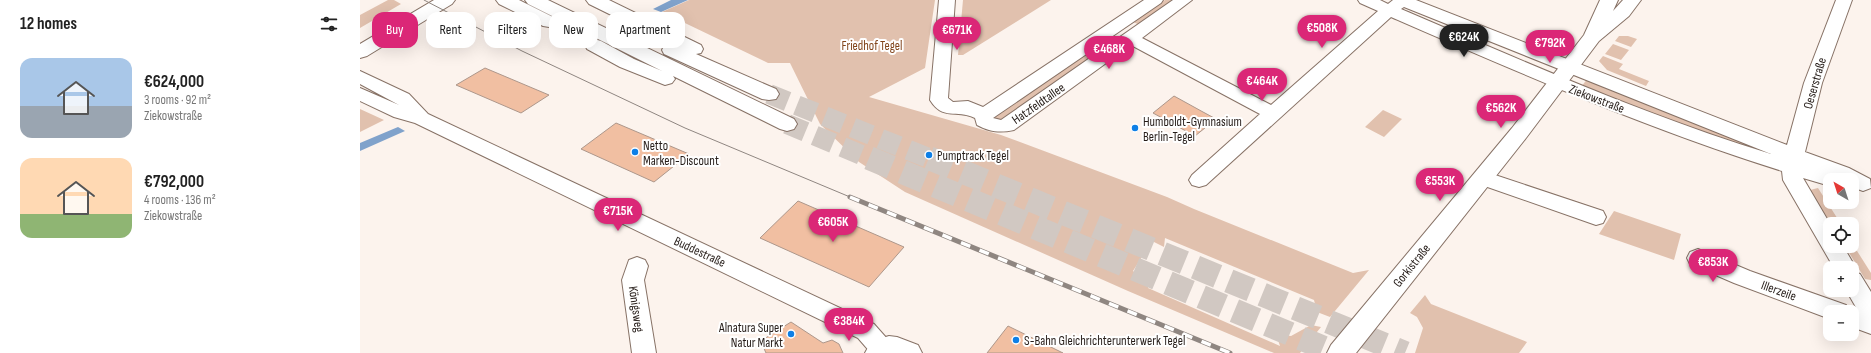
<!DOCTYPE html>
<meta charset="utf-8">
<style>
:root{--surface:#fff;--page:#f6f6f6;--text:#222;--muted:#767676;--accent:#db2777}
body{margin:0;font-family:"Sofia Sans Condensed",sans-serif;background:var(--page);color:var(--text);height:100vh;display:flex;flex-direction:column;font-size:15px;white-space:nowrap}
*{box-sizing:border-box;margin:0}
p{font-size:13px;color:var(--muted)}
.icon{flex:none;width:22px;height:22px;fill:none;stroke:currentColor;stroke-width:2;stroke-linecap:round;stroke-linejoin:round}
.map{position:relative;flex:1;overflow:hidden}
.details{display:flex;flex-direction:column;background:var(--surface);width:360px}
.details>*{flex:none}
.guide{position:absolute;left:12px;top:12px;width:380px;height:36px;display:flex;gap:8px}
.needle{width:26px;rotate:321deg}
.buttons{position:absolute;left:1463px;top:173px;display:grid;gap:8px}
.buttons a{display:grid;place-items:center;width:36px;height:36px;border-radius:8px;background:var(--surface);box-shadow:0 4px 16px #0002;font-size:20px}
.price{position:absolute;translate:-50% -34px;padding:0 9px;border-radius:14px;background:var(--accent);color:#fff;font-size:13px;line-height:26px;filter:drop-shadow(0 1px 2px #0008)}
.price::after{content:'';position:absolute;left:50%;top:24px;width:12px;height:9px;margin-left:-6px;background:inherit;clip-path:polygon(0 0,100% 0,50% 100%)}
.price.on{background:#222;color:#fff}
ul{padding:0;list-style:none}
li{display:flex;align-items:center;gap:12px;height:100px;padding:0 20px}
li span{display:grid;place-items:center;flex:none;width:112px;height:80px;border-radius:12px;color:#555}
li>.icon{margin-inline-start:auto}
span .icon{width:48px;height:48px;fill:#fffc;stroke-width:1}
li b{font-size:17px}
h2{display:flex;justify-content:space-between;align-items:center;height:48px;padding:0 20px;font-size:17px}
.chip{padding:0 14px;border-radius:12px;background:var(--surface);box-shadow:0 4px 16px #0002;font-size:14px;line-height:36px}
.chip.on{background:var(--accent);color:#fff}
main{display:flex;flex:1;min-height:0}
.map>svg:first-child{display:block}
.green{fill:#e1c1ae}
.water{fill:#80a2cb}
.building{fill:#f1bfa2;stroke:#ad978b}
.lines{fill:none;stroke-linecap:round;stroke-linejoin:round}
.highway-tunnel-far1{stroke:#d1c8c2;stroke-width:20;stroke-dasharray:20 10;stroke-linecap:butt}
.highway-tunnel{stroke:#d1c8c2;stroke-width:24;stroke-dasharray:24 12;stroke-linecap:butt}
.minor-casing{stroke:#877266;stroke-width:2}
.major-casing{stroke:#877266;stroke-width:2}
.highway-casing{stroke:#877266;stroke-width:2}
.minor{fill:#fff;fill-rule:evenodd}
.major{fill:#fff;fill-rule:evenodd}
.highway{fill:#fff;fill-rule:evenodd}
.tram{stroke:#8f8681;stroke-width:1}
.rail-casing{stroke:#8f8681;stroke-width:5}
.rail{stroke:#fff;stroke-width:3.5;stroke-dasharray:10;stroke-linecap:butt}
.poi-dot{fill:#0e7fe6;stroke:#fff;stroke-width:1.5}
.labels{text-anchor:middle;stroke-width:4;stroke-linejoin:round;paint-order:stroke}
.park-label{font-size:13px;fill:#814319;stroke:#fff}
.street-label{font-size:13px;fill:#251c18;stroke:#fff}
.poi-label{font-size:13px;fill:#251c18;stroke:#fff;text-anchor:start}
</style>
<main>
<section class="details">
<h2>12 homes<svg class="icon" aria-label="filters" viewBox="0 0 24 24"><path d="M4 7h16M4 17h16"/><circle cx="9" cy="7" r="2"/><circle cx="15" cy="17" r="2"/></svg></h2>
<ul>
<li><span style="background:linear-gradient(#a9c7e8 60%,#9aa5b1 0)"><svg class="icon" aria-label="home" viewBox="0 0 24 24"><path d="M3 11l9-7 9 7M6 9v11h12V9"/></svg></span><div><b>€624,000</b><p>3 rooms · 92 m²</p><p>Ziekowstraße</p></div></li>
<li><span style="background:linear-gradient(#ffd9b3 70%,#8fb573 0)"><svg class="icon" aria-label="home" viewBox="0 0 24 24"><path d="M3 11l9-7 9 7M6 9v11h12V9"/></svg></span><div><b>€792,000</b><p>4 rooms · 136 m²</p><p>Ziekowstraße</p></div></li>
</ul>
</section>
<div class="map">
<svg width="1511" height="353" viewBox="0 0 1511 353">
<rect width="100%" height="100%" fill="#fcf3ed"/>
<path class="green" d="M28,0H34L41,4L0,28V15Z
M329,0H575L565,68L509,97L641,135L807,197L834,209L993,273L1009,270L970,317L957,312L954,300L805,238L804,247L792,241L773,271L780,277L788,281V288L920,346L916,334L931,336L951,325L961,327L940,353H914L768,291L545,192L499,162L460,124L430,63H408L302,12Z
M603,0H691L603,55H598Z
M805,0H817L780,25L773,22Z
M1259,36H1268L1277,39L1271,47L1255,41Z
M744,42L751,46L640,124L630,117Z
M1253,44L1269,50L1261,60L1245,54Z
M1243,56L1263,64L1259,69L1289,81L1286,86L1247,70L1239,61Z
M1228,78L1392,143L1390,151L1221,87Z
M0,109L24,120L0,132Z
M1023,110L1042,119L1024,137L1005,127Z
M1458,188L1481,224H1471L1450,190Z
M1254,211L1321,234L1314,260L1239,234Z
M1492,243L1511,273V280L1505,279L1485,246H1492Z
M1065,295L1071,304L1167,342L1159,353H1055L1063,328L1057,317L1050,313Z"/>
<path class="water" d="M311,0H328L301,12L293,9Z
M38,127L45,131L0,151V143Z"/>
<path class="building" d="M125,68L189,95L161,113L96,85Z
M814,96L843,112L856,119L835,136L793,113Z
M256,123L329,154L294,182L221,149Z
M438,201L544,247L509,287L400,238Z
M431,322L463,343L472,340L479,344L483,353H406L402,344L404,339Z
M648,326L703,353H627Z"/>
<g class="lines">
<path class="highway-tunnel-far1" d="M409,94L571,159
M427,124L511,159"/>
<path class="highway-tunnel" d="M509,158L976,353
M569,158L1045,353"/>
<defs>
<path id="minor" d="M579,0H595L588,98L593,102L608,101L623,107L784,0H803L801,3L633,118L641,120L813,0H832L782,38L911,105L1018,11L1000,3L998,0H1020L1028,4L1033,0H1056L1427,145L1444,83L1476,0H1492L1462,83L1445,152L1489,168L1510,179L1511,188L1503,191L1492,187V180H1470V186L1443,178L1470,224V246H1483L1496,268L1494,272L1500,274L1511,292V334L1492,327V312H1470V319L1374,283L1330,264L1327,258L1330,252L1338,249L1390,271L1486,305L1488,309L1492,307L1497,309L1486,290H1492V268H1474L1423,180L1422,171C1288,129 1160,73 1031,17L846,185L839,187L832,185L829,180L832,175L900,114L771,45L654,130C640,133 630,132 617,125L615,118C596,109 583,121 570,100ZM1044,7L1411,154C1284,115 1163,61 1041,9Z
M0,71L49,94L68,114L514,324L530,342L534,349L532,353H511L498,338L55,123L34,117L0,101V88L39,105L0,84Z
M1123,171L1243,211L1246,217L1243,223L1236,225L1116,183L1113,178L1116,173Z
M277,257L285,260L288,266L284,280L296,353H272L262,280L269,260Z"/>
<path id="major" d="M74,0H95L92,4L7,56L0,58V44Z
M1240,0H1258L1253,11L1263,0H1281L1269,16L1239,41L1166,138L996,353H967L971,345L1152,128L1224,35Z
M529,336L537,337L558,345L562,353H505C510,342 518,339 529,336Z"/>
<path id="highway" d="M136,0H159L195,18L198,22L195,26L189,27L183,26L139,4Z
M165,0H188L434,119L437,124L434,129L427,131L420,129L313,76L315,79L312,83L305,85L260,67L227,49L225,45L227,41L234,39L241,41L274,59L302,71L168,4Z
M226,0H249L341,45L343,49L341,53L336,54L416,89L419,94L416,99L409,100L402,99L304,54L302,50L304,46L310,44L229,4Z"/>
</defs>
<use href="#minor" class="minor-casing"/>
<use href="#major" class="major-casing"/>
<use href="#highway" class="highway-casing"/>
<use href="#minor" class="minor"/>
<use href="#major" class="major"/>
<use href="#highway" class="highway"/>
<path class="tram" d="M64,0L162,51L325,128L490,197"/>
<defs>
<path id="rail" d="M490,197L870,353"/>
</defs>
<use href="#rail" class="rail-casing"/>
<use href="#rail" class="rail"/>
</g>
<g class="poi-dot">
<circle cx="775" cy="128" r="4"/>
<circle cx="275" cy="152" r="4"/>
<circle cx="569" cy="155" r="4"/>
<circle cx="431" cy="334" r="4"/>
<circle cx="656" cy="340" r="4"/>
</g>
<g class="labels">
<g class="park-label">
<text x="512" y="50">Friedhof Tegel</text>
</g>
<g class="street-label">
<text transform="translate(1454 83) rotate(-74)" y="5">Oeserstraße</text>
<text transform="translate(1237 98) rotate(21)" y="5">Ziekowstraße</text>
<text transform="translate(678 103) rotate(-35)" y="5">Hatzfeldtallee</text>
<text transform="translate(340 251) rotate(25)" y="5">Buddestraße</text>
<text transform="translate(1051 265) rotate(-51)" y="5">Gorkistraße</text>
<text transform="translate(1419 290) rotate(20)" y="5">Illerzeile</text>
<text transform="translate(277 309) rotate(82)" y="5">Königsweg</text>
</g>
<g class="poi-label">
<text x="783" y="126">Humboldt-Gymnasium<tspan x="783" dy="15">Berlin-Tegel</tspan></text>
<text x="283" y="150">Netto<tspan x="283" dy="15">Marken-Discount</tspan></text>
<text x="577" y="160">Pumptrack Tegel</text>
<text x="423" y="332" text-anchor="end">Alnatura Super<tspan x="423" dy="15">Natur Markt</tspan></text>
<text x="664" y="345">S-Bahn Gleichrichterunterwerk Tegel</text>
</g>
</g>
</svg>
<div class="buttons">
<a><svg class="needle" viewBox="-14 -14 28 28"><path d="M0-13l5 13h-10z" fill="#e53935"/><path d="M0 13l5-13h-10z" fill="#767676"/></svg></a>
<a><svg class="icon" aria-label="locate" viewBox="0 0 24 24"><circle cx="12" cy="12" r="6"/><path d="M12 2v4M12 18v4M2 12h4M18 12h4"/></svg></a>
<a>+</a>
<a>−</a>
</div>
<b class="price" style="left:962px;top:49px">€508K</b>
<b class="price" style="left:597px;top:51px">€671K</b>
<b class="price on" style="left:1104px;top:58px">€624K</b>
<b class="price" style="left:1190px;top:64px">€792K</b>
<b class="price" style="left:749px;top:70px">€468K</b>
<b class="price" style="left:902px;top:102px">€464K</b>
<b class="price" style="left:1141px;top:129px">€562K</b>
<b class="price" style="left:1080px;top:202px">€553K</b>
<b class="price" style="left:258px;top:232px">€715K</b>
<b class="price" style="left:473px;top:243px">€605K</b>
<b class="price" style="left:1353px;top:283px">€853K</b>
<b class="price" style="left:489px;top:342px">€384K</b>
<div class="guide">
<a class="chip on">Buy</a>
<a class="chip">Rent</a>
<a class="chip">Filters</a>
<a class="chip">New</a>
<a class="chip">Apartment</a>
</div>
</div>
</main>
